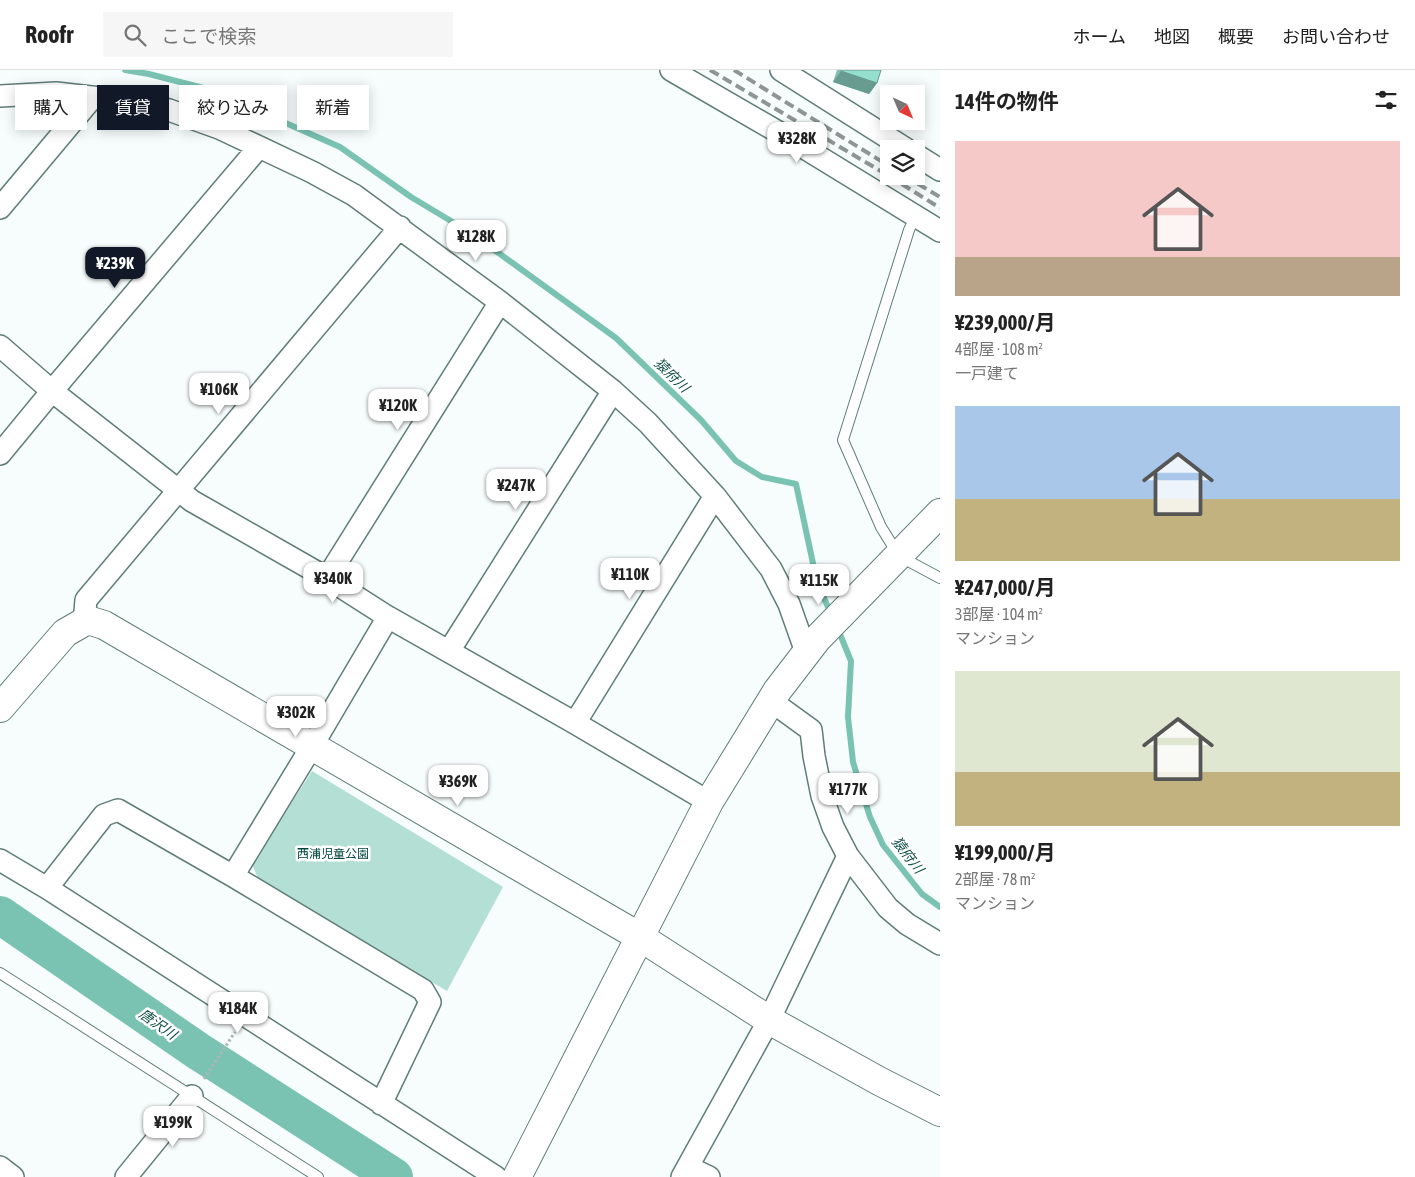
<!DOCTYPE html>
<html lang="ja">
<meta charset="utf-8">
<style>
:root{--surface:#fff;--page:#f6f6f6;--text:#222;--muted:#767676;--line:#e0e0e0;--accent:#111827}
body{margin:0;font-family:"Asap Condensed","Noto Sans JP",sans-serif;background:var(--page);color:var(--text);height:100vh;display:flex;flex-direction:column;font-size:19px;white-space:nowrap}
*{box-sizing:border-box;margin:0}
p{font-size:16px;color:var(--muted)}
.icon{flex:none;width:28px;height:28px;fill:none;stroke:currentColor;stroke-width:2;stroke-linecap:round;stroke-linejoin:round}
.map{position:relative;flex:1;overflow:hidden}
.drawer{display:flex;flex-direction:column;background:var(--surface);width:475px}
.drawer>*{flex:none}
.guide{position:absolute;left:15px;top:15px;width:475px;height:45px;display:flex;gap:10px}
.needle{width:32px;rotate:136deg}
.tools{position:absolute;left:880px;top:15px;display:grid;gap:10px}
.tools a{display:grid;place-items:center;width:45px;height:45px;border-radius:0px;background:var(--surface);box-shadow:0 2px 12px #0003;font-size:25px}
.price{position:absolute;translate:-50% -42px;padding:0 11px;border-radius:10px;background:#fff;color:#222;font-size:16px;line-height:32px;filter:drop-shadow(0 1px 2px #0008)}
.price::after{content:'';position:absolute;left:50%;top:30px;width:15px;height:11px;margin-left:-8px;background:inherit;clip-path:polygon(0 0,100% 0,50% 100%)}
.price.selected{background:var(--accent);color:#fff}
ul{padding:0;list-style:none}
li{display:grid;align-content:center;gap:10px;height:265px;padding:0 15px}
li span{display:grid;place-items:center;height:155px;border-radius:0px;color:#555}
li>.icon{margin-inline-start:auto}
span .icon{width:90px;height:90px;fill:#fffc;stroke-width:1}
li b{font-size:21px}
h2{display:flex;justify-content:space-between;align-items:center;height:60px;padding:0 15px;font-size:21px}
.pill{padding:0 18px;border-radius:0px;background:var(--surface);box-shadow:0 2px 12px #0003;font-size:18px;line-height:45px}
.pill.selected{background:var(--accent);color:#fff}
header{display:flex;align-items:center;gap:30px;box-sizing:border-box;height:70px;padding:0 25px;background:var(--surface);border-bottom:1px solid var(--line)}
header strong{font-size:24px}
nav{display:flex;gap:28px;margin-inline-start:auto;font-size:18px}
.search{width:350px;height:45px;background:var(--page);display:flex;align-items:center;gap:12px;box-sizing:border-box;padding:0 18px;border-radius:0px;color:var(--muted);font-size:19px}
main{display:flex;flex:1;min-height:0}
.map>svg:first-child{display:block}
.green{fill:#b4dfd4}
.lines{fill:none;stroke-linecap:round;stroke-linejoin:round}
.stream{stroke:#7ac3b3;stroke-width:6}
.river{stroke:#7ac3b3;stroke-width:38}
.lane-casing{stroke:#5f7e77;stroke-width:12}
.street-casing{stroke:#5f7e77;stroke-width:24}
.secondary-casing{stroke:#5f7e77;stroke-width:30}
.path{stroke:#adb6b4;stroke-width:3;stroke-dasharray:2.5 2.5;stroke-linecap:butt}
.lane{stroke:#fff;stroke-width:10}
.street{stroke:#fff;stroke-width:21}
.secondary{stroke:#fff;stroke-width:28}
.rail{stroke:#8d9694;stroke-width:4;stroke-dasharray:10 5;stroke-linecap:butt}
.wall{fill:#80c0b1}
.shaded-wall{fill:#689c90}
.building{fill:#95dfce;stroke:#689c90}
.labels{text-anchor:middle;stroke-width:5;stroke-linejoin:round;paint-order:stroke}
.park-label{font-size:12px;fill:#02473d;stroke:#fff}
.water-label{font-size:14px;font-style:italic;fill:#104f45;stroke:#fff}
</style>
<header>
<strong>Roofr</strong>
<div class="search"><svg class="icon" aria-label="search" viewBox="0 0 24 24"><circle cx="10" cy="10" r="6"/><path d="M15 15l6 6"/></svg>ここで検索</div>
<nav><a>ホーム</a><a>地図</a><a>概要</a><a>お問い合わせ</a></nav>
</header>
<main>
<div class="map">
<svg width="940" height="1107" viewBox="0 0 940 1107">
<rect width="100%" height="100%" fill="#f7fdfc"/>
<path class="green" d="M312,701L503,817L447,921L259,811L252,794Z"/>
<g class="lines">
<path class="stream" d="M125,0L149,4L211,20L340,77L411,127L471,163L616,268L701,350L736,391L762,407L796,414L817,512L831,544
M837,557L851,591L848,647L853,692L870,747L883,775L922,824L940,837"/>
<path class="river" d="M0,845L198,981L394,1107"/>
<defs>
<path id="lane" d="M916,145L909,160L843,370L881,457L899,486L940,508
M0,903L318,1107"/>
<path id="street" d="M671,0L785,66L940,161
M781,0L906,79
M0,26L56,23L135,32L169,40L219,58L312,102L354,125L500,232L613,321L648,353L715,426L771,499L789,534L806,582
M916,85L940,100
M0,138L93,27
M0,276L52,321L192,431L327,508L388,547L575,653L709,732
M0,384L52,321L259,77
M327,508L500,232
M84,552L86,530L400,157
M449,581L613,321
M771,631L811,660L814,686L822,726L833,757L848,786L888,838L907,854L940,874
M575,653L715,426
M0,790L47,818L496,1107
M233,806L312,676L388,547
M47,818L104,745L118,740L233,806L423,920L430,932L381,1034
M0,1097L13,1107
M688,1097L709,1107
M126,1107L192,1026
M682,1107L769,950L848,786"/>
<path id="secondary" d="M0,638L65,563L84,552L91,551L104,555L640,867L769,950L879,1011L940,1042
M517,1107L709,732L777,621L817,569L940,443"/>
</defs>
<use href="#lane" class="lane-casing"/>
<use href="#street" class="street-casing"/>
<use href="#secondary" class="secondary-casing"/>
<path class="path" d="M204,1009L235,962"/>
<use href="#lane" class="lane"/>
<use href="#street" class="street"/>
<use href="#secondary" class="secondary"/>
<path class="rail" d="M710,0L889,106
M734,0L889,96
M889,106L940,138
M905,106L940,127"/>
</g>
<path class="wall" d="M837,0H881L877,13L869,24L833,12Z"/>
<path class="shaded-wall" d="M841,1L877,13L869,24L833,12Z"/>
<path class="building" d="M841,0H881L877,13L841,1Z"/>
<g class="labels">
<g class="park-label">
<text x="333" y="788">西浦児童公園</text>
</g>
<g class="water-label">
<text transform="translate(672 305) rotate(44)" y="5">猿府川</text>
<text transform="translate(908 785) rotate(52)" y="5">猿府川</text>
<text transform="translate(158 954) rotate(35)" y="5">唐沢川</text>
</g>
</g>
</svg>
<div class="tools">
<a><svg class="needle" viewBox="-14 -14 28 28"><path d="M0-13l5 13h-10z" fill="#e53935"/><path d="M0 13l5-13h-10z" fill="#767676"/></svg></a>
<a><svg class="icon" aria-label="layers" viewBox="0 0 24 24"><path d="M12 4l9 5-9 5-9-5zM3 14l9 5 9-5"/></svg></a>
</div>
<b class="price" style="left:797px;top:94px">¥328K</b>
<b class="price" style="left:476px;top:192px">¥128K</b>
<b class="price selected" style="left:115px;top:219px">¥239K</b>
<b class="price" style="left:219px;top:345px">¥106K</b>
<b class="price" style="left:398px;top:361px">¥120K</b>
<b class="price" style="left:516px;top:441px">¥247K</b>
<b class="price" style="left:630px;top:530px">¥110K</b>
<b class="price" style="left:333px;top:534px">¥340K</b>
<b class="price" style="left:819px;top:536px">¥115K</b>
<b class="price" style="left:296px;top:668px">¥302K</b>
<b class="price" style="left:458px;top:737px">¥369K</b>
<b class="price" style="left:848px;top:745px">¥177K</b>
<b class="price" style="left:238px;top:964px">¥184K</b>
<b class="price" style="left:173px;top:1078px">¥199K</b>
<div class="guide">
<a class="pill">購入</a>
<a class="pill selected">賃貸</a>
<a class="pill">絞り込み</a>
<a class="pill">新着</a>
</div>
</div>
<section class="drawer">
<h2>14件の物件<svg class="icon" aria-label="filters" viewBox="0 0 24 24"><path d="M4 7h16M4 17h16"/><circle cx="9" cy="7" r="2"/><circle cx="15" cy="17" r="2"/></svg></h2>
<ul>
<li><span style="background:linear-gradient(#f6c9c9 75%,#b9a48a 0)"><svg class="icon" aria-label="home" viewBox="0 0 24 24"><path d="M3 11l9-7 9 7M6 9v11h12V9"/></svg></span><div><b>¥239,000/月</b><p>4部屋 · 108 m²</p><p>一戸建て</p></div></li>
<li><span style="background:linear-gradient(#a9c7e8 60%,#c2b280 0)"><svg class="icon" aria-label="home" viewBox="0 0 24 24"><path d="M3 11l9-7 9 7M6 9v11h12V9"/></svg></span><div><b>¥247,000/月</b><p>3部屋 · 104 m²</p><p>マンション</p></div></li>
<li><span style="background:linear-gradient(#dfe7d0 65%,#c2b280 0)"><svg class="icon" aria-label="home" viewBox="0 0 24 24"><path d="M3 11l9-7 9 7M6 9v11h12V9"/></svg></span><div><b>¥199,000/月</b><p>2部屋 · 78 m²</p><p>マンション</p></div></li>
</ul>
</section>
</main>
